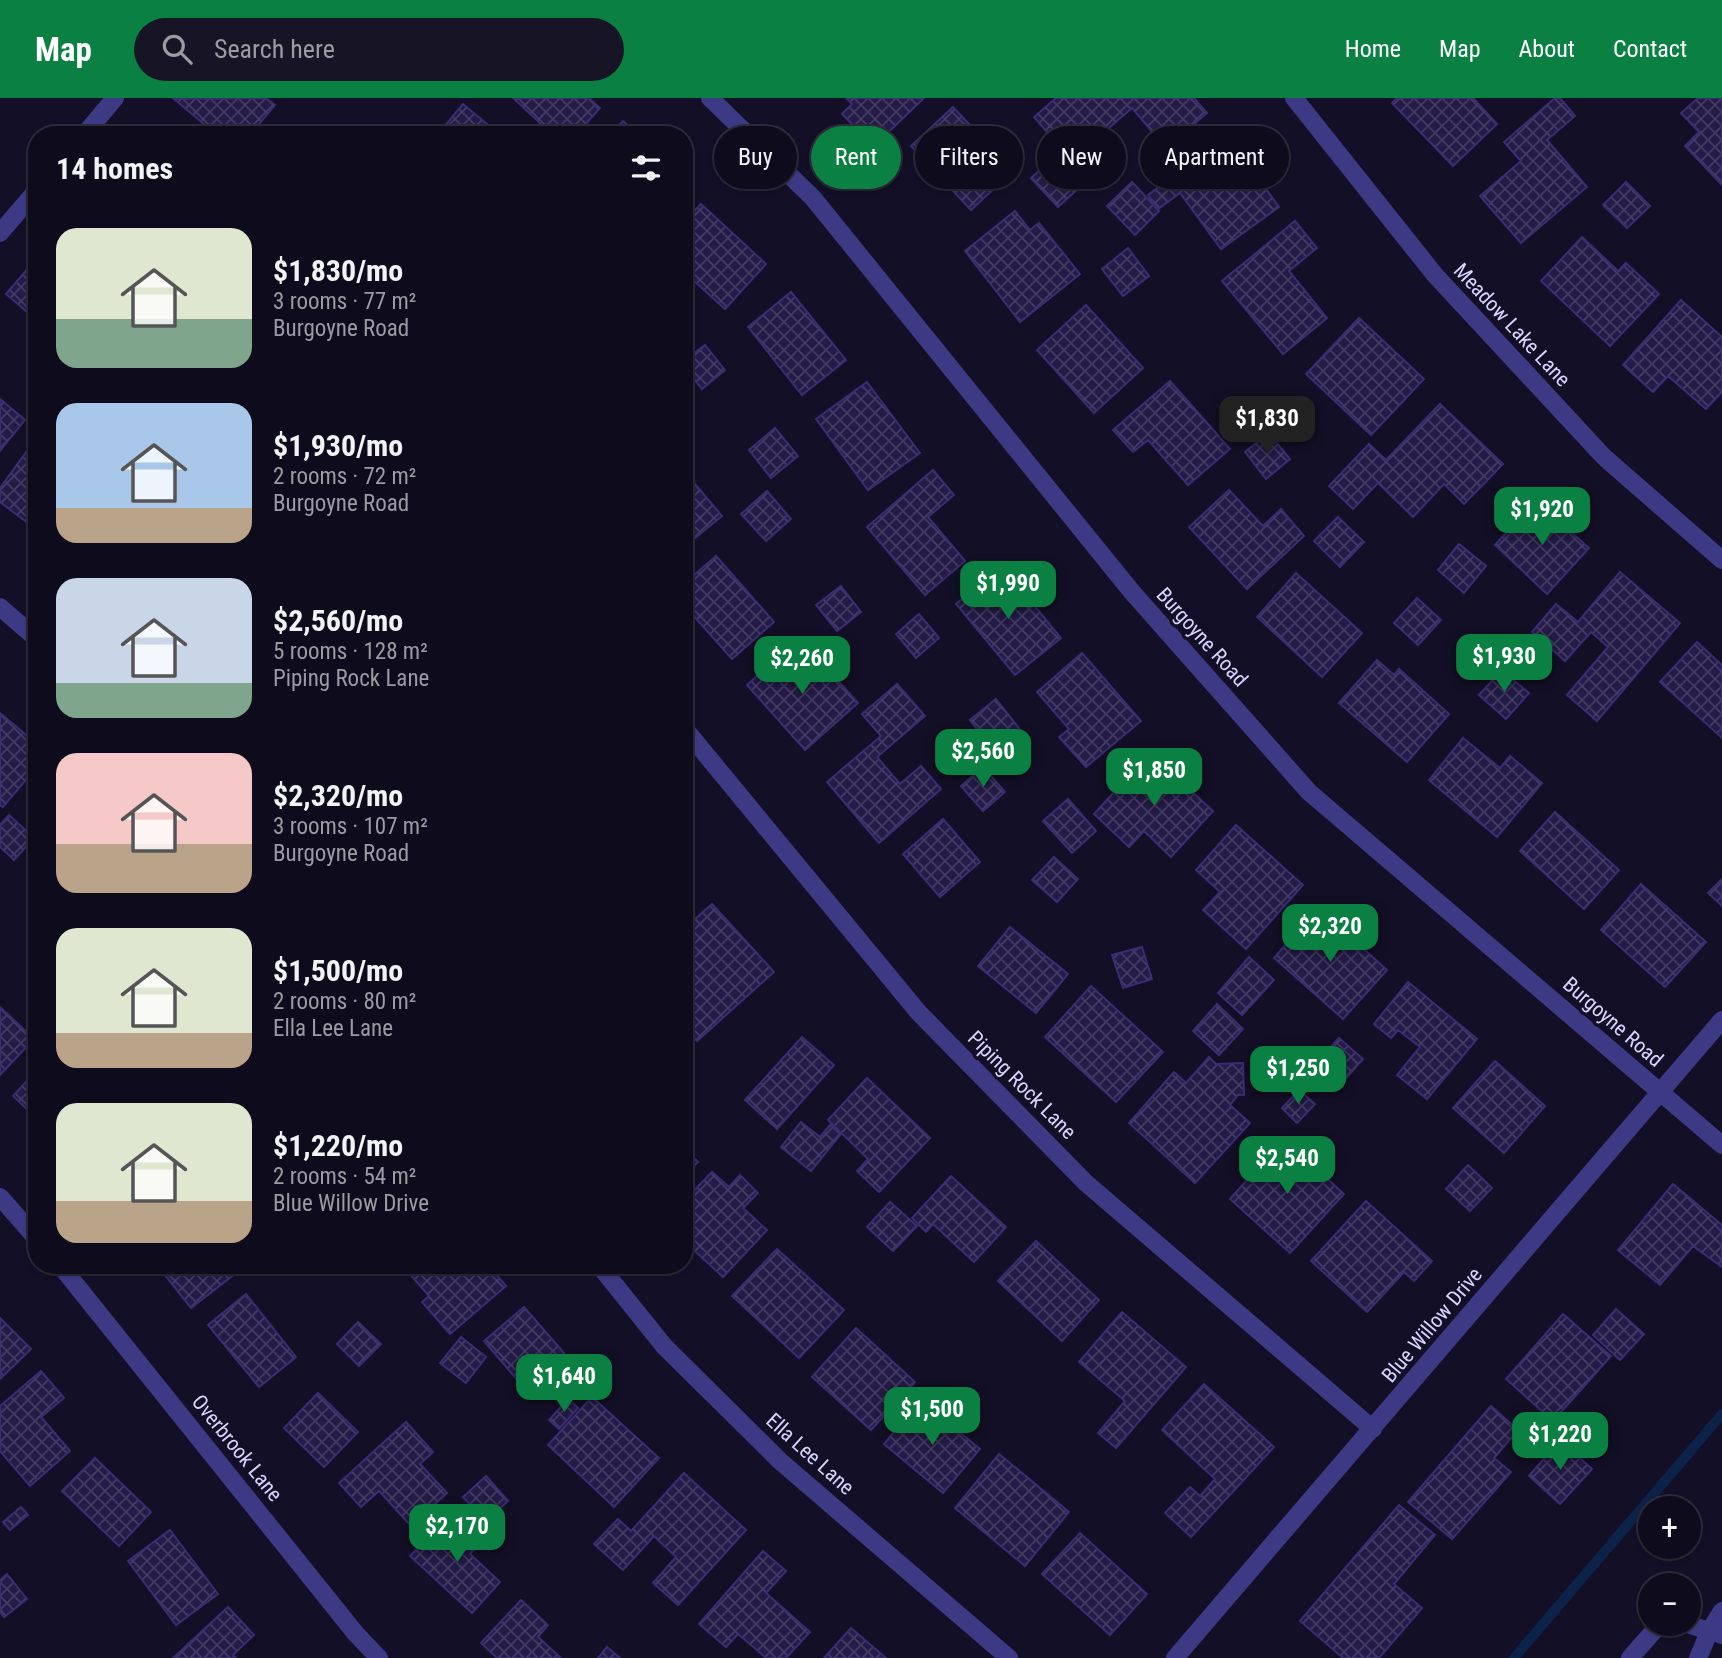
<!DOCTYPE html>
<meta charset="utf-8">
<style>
:root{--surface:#0e0b1c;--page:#171425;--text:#f1f3f6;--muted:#9b9ba3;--line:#2e2b3b;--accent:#0b8043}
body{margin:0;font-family:"Roboto Condensed",sans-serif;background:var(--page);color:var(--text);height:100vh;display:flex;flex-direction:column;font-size:26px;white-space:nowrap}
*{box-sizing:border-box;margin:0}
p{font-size:23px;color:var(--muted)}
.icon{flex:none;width:38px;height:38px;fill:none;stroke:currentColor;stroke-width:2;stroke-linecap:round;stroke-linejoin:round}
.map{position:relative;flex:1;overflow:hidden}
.side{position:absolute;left:28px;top:28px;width:665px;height:1148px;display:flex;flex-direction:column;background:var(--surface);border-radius:28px;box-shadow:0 2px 5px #0004,0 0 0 2px var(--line)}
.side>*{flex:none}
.hud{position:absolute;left:714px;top:28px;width:665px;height:63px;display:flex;gap:14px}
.controls{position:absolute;left:1638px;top:1398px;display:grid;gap:14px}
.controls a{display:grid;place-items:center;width:63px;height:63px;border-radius:50%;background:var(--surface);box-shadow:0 2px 5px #0004,0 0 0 2px var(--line);font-size:35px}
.price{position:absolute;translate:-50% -60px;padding:0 16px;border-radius:14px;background:var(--accent);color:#fff;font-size:23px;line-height:46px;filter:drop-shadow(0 2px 4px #0008)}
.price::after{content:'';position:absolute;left:50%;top:42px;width:21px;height:16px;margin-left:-10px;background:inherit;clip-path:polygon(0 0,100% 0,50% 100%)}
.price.selected{background:#222;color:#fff}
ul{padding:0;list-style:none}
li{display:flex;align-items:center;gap:21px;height:175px;padding:0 28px}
li span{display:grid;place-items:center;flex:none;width:196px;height:140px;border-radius:21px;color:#555}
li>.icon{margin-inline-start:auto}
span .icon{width:84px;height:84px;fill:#fffc;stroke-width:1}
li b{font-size:30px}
h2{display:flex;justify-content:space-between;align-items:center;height:84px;padding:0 28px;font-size:30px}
.tag{padding:0 24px;border-radius:32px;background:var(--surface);box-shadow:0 2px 5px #0004,0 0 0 2px var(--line);font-size:24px;line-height:63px}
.tag.selected{background:var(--accent);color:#fff}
header{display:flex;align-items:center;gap:42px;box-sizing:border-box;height:98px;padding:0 35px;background:var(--accent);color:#fff}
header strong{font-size:33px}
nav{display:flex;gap:38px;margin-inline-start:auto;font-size:24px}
.search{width:490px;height:63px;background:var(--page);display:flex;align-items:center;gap:18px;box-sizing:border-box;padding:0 24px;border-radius:38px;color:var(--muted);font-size:26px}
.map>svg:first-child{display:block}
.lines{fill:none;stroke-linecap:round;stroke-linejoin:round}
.stream{stroke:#0c2248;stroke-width:10}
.building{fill:url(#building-cross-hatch);stroke:#3b2d73;stroke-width:2}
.service{stroke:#3d3a85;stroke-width:18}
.minor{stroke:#3d3a85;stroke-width:18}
.tertiary{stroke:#3d3a85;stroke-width:18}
.labels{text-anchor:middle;stroke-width:7;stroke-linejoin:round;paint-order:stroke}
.street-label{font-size:21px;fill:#d9d4ff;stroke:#130f26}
</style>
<header>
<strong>Map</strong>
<div class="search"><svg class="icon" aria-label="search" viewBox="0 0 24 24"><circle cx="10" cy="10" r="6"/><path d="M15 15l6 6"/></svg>Search here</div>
<nav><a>Home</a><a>Map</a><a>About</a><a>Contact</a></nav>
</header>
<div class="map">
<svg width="1722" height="1560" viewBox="0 0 1722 1560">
<defs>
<pattern id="building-cross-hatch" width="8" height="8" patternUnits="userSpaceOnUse" patternTransform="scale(1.75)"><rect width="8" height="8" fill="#241b47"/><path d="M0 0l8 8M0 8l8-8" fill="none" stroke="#433b63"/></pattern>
</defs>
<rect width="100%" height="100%" fill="#130f26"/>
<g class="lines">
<path class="stream" d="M1514,1560L1722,1316"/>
</g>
<path class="building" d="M266,0L275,7L250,37H217L174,1Z
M513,0H589L600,10L576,37H530L540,25Z
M846,0H924L874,48L842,16L852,6Z
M1056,0H1194L1207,15L1166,50L1132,10L1102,36L1119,54L1088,81L1034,19Z
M1397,0H1473L1497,26L1453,68L1392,5Z
M1555,0H1560L1575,18L1547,42L1587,89L1521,145L1480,98L1521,63L1504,44Z
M1698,0H1722V87L1685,48L1699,34L1681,15Z
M463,6L488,27L480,37H452L443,30Z
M953,9L1013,73L971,112L911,48Z
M623,23L638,37H610Z
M1212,50L1240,89L1256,77L1279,109L1221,151L1180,95L1158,111L1148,97Z
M1054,60L1080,89L1058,109L1031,80Z
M1132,84L1159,113L1135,137L1107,108Z
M1626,84L1650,108L1627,130L1603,107Z
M701,106L766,166L725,211L684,174V124Z
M1015,113L1030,132L1039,125L1080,176L1020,224L965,153Z
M1295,123L1317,150L1289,173L1327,220L1283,256L1222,183Z
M1582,139L1618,173L1626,165L1659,196L1610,248L1541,183Z
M1128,150L1149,178L1123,198L1102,171Z
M37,160V219L35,221L6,196Z
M791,194L846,262L802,297L748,229Z
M1681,202L1722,239V294L1706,311L1668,278L1653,294L1623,267Z
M1086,207L1143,270L1094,315L1037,252Z
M1359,220L1424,281L1371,337L1306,276Z
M705,247L725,272L702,291L684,269V263Z
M1170,283L1230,351L1188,387L1148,342L1133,354L1113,332Z
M867,284L920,355L868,392L816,321Z
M0,301L25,322L0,353Z
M1440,306L1503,366L1464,406L1444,386L1413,419L1378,385L1353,411L1329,388L1369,346L1386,362Z
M775,330L798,358L771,380L749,352Z
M1269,335L1290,361L1266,381L1245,354Z
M35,342L37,343V432L0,404V390Z
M933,372L954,397L928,419L965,463L925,497L867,429Z
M684,373L722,418L684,449Z
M1229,392L1263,428L1281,411L1304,438L1247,491L1189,429Z
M767,393L791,421L766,443L741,416Z
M1536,402L1589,450L1547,496L1495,447Z
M1338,419L1364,444L1340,469L1314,443Z
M1459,446L1486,468L1464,495L1438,472Z
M716,458L774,524L732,561L684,507V486Z
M1002,468L1061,540L1015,577L956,506Z
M1620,474L1680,525L1597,623L1567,597L1608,549L1591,534L1565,563L1532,534L1556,506L1578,524Z
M1296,475L1362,535L1322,579L1257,519Z
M841,488L861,514L837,533L816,507Z
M1417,500L1441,522L1418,547L1394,525Z
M919,516L939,540L916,560L896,536Z
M1697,544L1722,567V640L1660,584Z
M793,545L825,580L831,575L858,605L805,652L747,587Z
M1082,555L1141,623L1086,669L1059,639L1069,631L1037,594Z
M1377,562L1394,577L1399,571L1449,616L1407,664L1339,605Z
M1502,572L1529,595L1506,621L1479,597Z
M897,586L925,618L877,659L900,686L921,668L941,691L879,745L827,684L881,638L862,616Z
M996,601L1022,634L995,655L970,622Z
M0,615L37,646V669L3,709L0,707Z
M1463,640L1500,670L1510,658L1542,685L1497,739L1429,682Z
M1150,655L1213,713L1171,759L1144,733L1129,749L1094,716Z
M983,669L1005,694L983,713L961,688Z
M1068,701L1096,733L1072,755L1043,723Z
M1555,714L1619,772L1584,811L1520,753Z
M9,717L34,740L14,762L0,749V727Z
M943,721L980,764L940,799L903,756Z
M1236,727L1303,787L1246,851L1203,812L1220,794L1196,772Z
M1054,759L1078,781L1057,804L1032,782Z
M1722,781V808L1708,795Z
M1641,786L1706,844L1665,889L1601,832Z
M712,806L774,874L697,943L684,930V891L690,886L684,879V831Z
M1318,810L1387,872L1343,921L1274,860Z
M1010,829L1068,876L1036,915L978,868Z
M1142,849L1152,881L1123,890L1112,857Z
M1249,859L1274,882L1242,917L1218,895Z
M1408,884L1477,941L1427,1001L1397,977L1420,949L1398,932L1391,940L1374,926Z
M1091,888L1163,954L1116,1004L1045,939Z
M1217,906L1243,931L1219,957L1193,933Z
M0,909L34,941L0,977Z
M802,939L834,967L777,1031L745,1002Z
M1339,940L1363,961L1340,987L1316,966Z
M1209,959L1216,966L1243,965L1244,997H1238L1230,1007L1250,1025L1195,1085L1129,1025L1174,974L1186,985Z
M1495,963L1545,1008L1504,1055L1453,1010Z
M37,972V1021L13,998Z
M867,980L930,1040L879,1094L857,1073L868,1061L828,1022Z
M1299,992L1315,1006L1297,1025L1282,1010Z
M801,1024L820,1039L830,1027L841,1036L811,1073L781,1049Z
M1284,1041L1344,1096L1290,1155L1230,1101Z
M684,1049L698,1064L684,1077Z
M1468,1067L1492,1090L1470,1113L1446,1091Z
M712,1074L729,1089L740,1077L758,1095L743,1110L767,1132L723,1179L684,1143V1103Z
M951,1078L1006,1129L974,1164L933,1126L926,1134L912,1120Z
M1673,1086L1722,1127V1169L1693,1148L1660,1187L1618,1152Z
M1366,1103L1432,1163L1414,1183L1404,1174L1367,1214L1311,1163Z
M890,1104L917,1128L893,1153L867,1129Z
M1036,1143L1099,1202L1062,1243L998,1183Z
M777,1151L844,1212L799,1260L732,1198Z
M157,1167H237L240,1172L191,1210Z
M402,1167H488L506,1188L450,1236L422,1204L429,1198Z
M246,1196L296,1259L259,1289L208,1227Z
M524,1209L564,1255L524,1290L484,1243Z
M1616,1211L1644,1236L1620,1262L1593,1237Z
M1122,1214L1186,1269L1116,1350L1098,1335L1125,1303L1079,1264Z
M1563,1216L1611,1258L1553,1323L1506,1281Z
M0,1220L31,1251L0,1281Z
M358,1224L381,1246L359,1268L337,1246Z
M856,1230L915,1284L871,1332L812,1279Z
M461,1239L486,1259L466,1285L440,1265Z
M41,1273L64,1300L41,1319L70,1353L30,1388L0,1353V1308Z
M1204,1286L1274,1349L1191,1439L1165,1415L1190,1389L1200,1398L1215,1381L1162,1332Z
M318,1295L358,1334L324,1369L284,1330Z
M592,1299L659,1360L614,1409L548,1347Z
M568,1301L578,1310L559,1331L549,1322Z
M920,1302L980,1351L943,1395L884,1346Z
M1491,1308L1518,1332L1494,1360L1511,1374L1452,1441L1408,1404Z
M406,1324L433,1354L420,1366L447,1395L411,1428L379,1393L361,1409L339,1385Z
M1560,1342L1592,1371L1560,1406L1529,1378Z
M999,1356L1069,1414L1025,1468L955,1410Z
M95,1360L151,1414L119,1448L62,1393Z
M684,1375L746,1432L678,1507L653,1485L676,1459L654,1438L623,1472L594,1446L618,1421L631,1433Z
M486,1378L508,1403L486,1424L463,1399Z
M1399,1407L1435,1437L1394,1486L1422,1510L1379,1560H1343L1300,1523Z
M21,1409L28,1417L10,1432L3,1424Z
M462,1421L485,1441L470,1456L500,1484L472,1515L410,1458L441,1425L450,1434Z
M170,1432L218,1496L176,1527L128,1463Z
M1080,1435L1147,1496L1110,1537L1042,1476Z
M763,1453L786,1473L766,1495L810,1534L786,1560H766L738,1536L726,1549L699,1526Z
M7,1476L27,1501L4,1519L0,1514V1482Z
M521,1502L548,1527L538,1539L561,1560H497L481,1545Z
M228,1509L254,1537L233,1557L236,1560H173Z
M851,1530L886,1560H824Z
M607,1549L620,1560H598Z"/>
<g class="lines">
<path class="service" d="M1687,1526L1722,1537
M1630,1560L1660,1526"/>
<path class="minor" d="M710,0L813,100L1132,494L1309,694L1722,1047
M1294,0L1435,177L1604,359L1722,462
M84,37L115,0
M0,135L37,92
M0,509L37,541
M684,630L919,915L1086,1085L1373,1331
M0,1099L37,1141
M60,1167L356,1536L379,1560
M599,1167L664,1248L780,1363L1009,1560
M1175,1560L1722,922"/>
<path class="tertiary" d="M1698,1560L1710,1532L1722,1513"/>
</g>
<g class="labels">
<g class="street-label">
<text transform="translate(1512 227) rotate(47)" y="7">Meadow Lake Lane</text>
<text transform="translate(1202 539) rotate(48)" y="7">Burgoyne Road</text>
<text transform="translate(1613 924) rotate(41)" y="7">Burgoyne Road</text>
<text transform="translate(1022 987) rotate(45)" y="7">Piping Rock Lane</text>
<text transform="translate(1432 1227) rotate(-50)" y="7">Blue Willow Drive</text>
<text transform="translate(237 1350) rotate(51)" y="7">Overbrook Lane</text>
<text transform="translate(810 1356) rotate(42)" y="7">Ella Lee Lane</text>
</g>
</g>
</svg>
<div class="controls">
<a>+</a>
<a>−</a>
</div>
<b class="price selected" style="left:1267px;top:358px">$1,830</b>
<b class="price" style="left:1542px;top:449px">$1,920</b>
<b class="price" style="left:1008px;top:523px">$1,990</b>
<b class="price" style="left:1504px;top:596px">$1,930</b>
<b class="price" style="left:802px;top:598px">$2,260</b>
<b class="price" style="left:983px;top:691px">$2,560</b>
<b class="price" style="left:1154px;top:710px">$1,850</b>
<b class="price" style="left:1330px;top:866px">$2,320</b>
<b class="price" style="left:1298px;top:1008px">$1,250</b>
<b class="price" style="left:1287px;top:1098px">$2,540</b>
<b class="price" style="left:564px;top:1316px">$1,640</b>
<b class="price" style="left:932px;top:1349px">$1,500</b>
<b class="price" style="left:1560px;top:1374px">$1,220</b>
<b class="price" style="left:457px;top:1466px">$2,170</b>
<div class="hud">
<a class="tag">Buy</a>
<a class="tag selected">Rent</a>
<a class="tag">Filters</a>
<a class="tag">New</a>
<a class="tag">Apartment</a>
</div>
<section class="side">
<h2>14 homes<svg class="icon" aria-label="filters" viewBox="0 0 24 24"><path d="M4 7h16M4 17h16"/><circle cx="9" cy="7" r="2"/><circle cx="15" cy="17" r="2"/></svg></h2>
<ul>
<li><span style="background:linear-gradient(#dfe7d0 65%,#7fa58c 0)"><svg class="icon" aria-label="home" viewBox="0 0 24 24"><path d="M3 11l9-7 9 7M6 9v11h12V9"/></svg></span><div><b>$1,830/mo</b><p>3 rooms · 77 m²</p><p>Burgoyne Road</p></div></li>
<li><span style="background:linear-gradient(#a9c7e8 75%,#b9a48a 0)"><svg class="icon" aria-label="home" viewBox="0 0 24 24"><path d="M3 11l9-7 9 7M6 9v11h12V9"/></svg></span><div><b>$1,930/mo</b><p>2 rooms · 72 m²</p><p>Burgoyne Road</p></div></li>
<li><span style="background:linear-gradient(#c9d6e8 75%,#7fa58c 0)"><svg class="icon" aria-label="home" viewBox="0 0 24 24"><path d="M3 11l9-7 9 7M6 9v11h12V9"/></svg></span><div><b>$2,560/mo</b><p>5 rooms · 128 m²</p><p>Piping Rock Lane</p></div></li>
<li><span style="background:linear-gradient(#f6c9c9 65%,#b9a48a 0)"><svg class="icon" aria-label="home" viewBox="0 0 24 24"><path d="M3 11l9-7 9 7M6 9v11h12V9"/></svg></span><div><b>$2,320/mo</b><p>3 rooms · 107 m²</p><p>Burgoyne Road</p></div></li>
<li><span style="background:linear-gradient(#dfe7d0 75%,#b9a48a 0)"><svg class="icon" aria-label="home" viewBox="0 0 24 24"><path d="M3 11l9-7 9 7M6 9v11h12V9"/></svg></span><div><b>$1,500/mo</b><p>2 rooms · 80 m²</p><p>Ella Lee Lane</p></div></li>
<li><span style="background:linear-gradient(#dfe7d0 70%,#b9a48a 0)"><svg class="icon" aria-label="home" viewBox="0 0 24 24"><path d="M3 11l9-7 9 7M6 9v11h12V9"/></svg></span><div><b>$1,220/mo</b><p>2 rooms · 54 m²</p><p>Blue Willow Drive</p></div></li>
</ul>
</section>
</div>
